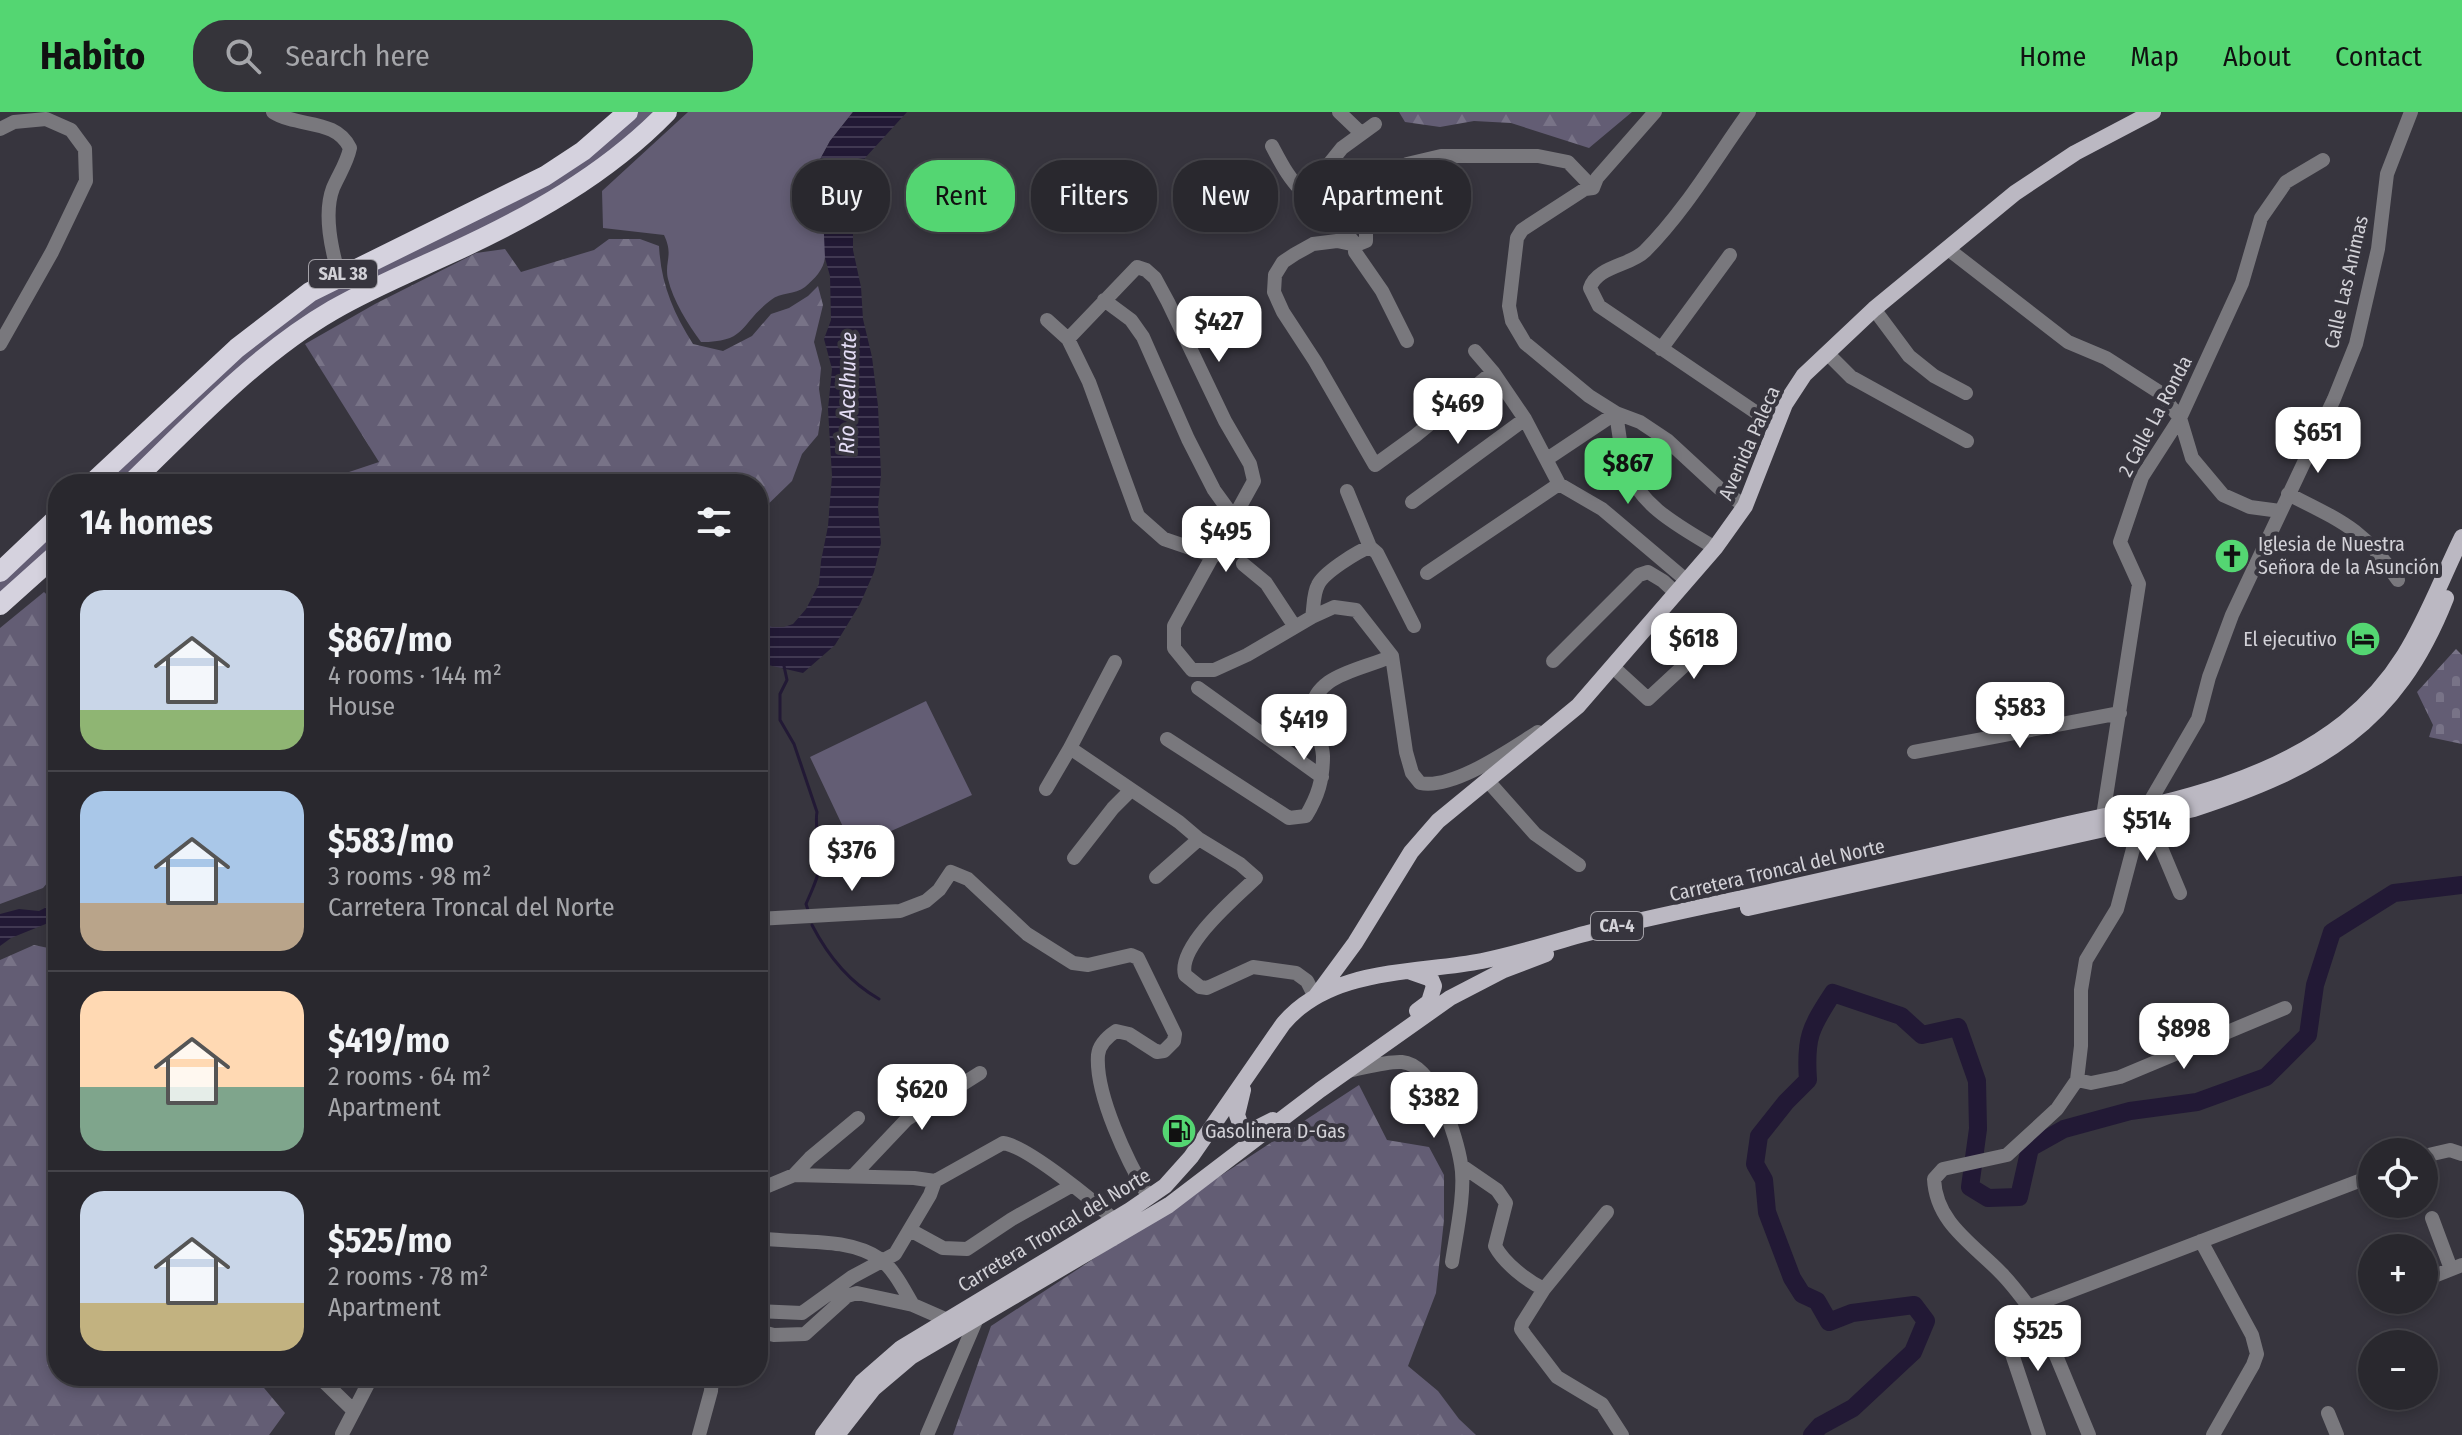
<!DOCTYPE html>
<meta charset="utf-8">
<style>
:root{--surface:#29282e;--page:#35343a;--text:#f1f3f6;--muted:#a5a6aa;--line:#45444a;--accent:#54d672}
body{margin:0;font-family:"Fira Sans Condensed",sans-serif;background:var(--page);color:var(--text);height:100vh;display:flex;flex-direction:column;font-size:30px;white-space:nowrap}
*{box-sizing:border-box;margin:0}
p{font-size:26px;color:var(--muted)}
.icon{flex:none;width:44px;height:44px;fill:none;stroke:currentColor;stroke-width:2;stroke-linecap:round;stroke-linejoin:round}
.map{position:relative;flex:1;overflow:hidden}
.details{position:absolute;left:48px;top:362px;width:720px;height:912px;display:flex;flex-direction:column;background:var(--surface);border-radius:32px;box-shadow:0 4px 12px #0003,0 0 0 2px var(--line)}
.details>*{flex:none}
.banner{position:absolute;left:792px;top:48px;width:760px;height:72px;display:flex;gap:16px}
.fabs{position:absolute;left:2358px;top:1026px;display:grid;gap:16px}
.fabs a{display:grid;place-items:center;width:80px;height:80px;border-radius:50%;background:var(--surface);box-shadow:0 4px 12px #0003,0 0 0 2px var(--line);font-size:40px}
.price{position:absolute;translate:-50% -68px;padding:0 18px;border-radius:16px;background:#fff;color:#222;font-size:26px;line-height:52px;filter:drop-shadow(0 2px 4px #0008)}
.price::after{content:'';position:absolute;left:50%;top:48px;width:24px;height:18px;margin-left:-12px;background:inherit;clip-path:polygon(0 0,100% 0,50% 100%)}
.price.selected{background:var(--accent);color:#111}
ul{padding:0;list-style:none}
li{display:flex;align-items:center;gap:24px;height:200px;padding:0 32px}
li+li{border-top:2px solid var(--line)}
li span{display:grid;place-items:center;flex:none;width:224px;height:160px;border-radius:24px;color:#555}
li>.icon{margin-inline-start:auto}
span .icon{width:96px;height:96px;fill:#fffc;stroke-width:1}
li b{font-size:34px}
h2{display:flex;justify-content:space-between;align-items:center;height:96px;padding:0 32px;font-size:34px}
.tag{padding:0 28px;border-radius:32px;background:var(--surface);box-shadow:0 4px 12px #0003,0 0 0 2px var(--line);font-size:28px;line-height:72px}
.tag.selected{background:var(--accent);color:#111}
header{display:flex;align-items:center;gap:48px;box-sizing:border-box;height:112px;padding:0 40px;background:var(--accent);color:#111}
header strong{font-size:38px}
nav{display:flex;gap:44px;margin-inline-start:auto;font-size:28px}
.search{width:560px;height:72px;background:var(--page);display:flex;align-items:center;gap:20px;box-sizing:border-box;padding:0 28px;border-radius:32px;color:var(--muted);font-size:30px}
.map>svg:first-child{display:block}
.grass{fill:#635d74}
.forest{fill:url(#forest-firs)}
.cemetery{fill:url(#cemetery-stones)}
.water{fill:url(#water-rules)}
.lines{fill:none;stroke-linecap:round;stroke-linejoin:round}
.stream{stroke:#221935;stroke-width:3}
.river{stroke:#221935;stroke-width:18}
.minor{stroke:#79787d;stroke-width:14}
.major{stroke:#bbb8c2;stroke-width:16}
.highway{stroke:#d5d2de;stroke-width:20}
.labels{text-anchor:middle;stroke-width:8;stroke-linejoin:round;paint-order:stroke}
.shield{fill:#37353e;stroke:#a4a2a9;stroke-width:2}
.shield-label{font-size:18px;font-weight:bold;fill:#d2d1d7}
.street-label{font-size:20px;fill:#d2d1d7;stroke:#37353e}
.poi-label{font-size:20px;fill:#d2d1d7;stroke:#37353e;text-anchor:start}
.water-label{font-size:22px;font-style:italic;fill:#e5def6;stroke:#37353e}
</style>
<header>
<strong>Habito</strong>
<div class="search"><svg class="icon" aria-label="search" viewBox="0 0 24 24"><circle cx="10" cy="10" r="6"/><path d="M15 15l6 6"/></svg>Search here</div>
<nav><a>Home</a><a>Map</a><a>About</a><a>Contact</a></nav>
</header>
<div class="map">
<svg width="2462" height="1323" viewBox="0 0 2462 1323">
<defs>
<pattern id="forest-firs" width="22" height="20" patternUnits="userSpaceOnUse" patternTransform="scale(2)"><rect width="22" height="20" fill="#635d74"/><path d="M5 1l3.5 6h-7zM16 11l3.5 6h-7z" fill="#787387"/></pattern>
<pattern id="cemetery-stones" width="16" height="16" patternUnits="userSpaceOnUse" patternTransform="scale(2)"><rect width="16" height="16" fill="#635d74"/><path d="M2 7V4a2 2 0 0 1 4 0v3zM10 15v-3a2 2 0 0 1 4 0v3z" fill="#787387"/></pattern>
<pattern id="water-rules" width="6" height="5" patternUnits="userSpaceOnUse" patternTransform="scale(2)"><rect width="6" height="5" fill="#221935"/><path d="M0 2.5h6" fill="none" stroke="#413952"/></pattern>
</defs>
<rect width="100%" height="100%" fill="#37353e"/>
<path class="grass" d="M638,0H659L591,57L266,236L120,372H100L198,278L305,191Z
M688,0H853L830,29L817,53C822,78 829,120 825,145C824,158 814,167 805,175C795,183 780,180 771,188C739,212 748,230 701,230C688,212 673,189 668,167C664,149 674,144 664,123L603,116L602,79Z
M58,413V431L0,483V467Z
M926,589L972,683L853,736L810,645Z"/>
<path class="forest" d="M1399,0H1632L1589,36L1511,11L1474,9L1440,15L1405,10Z
M609,127H640L659,134C661,172 673,200 693,232L723,239L752,224L771,202L789,196L808,184L818,174L823,193L814,230L821,256L819,277L822,297L818,323L802,342L792,369L758,402V372H313L379,350L305,232L375,192L476,141L505,137L521,160L594,138Z
M44,480L58,493V758L43,776L0,792V516Z
M34,833L58,838V1264H254L285,1301L269,1323H0V848Z
M1359,973L1387,1028L1429,1035L1444,1063V1108L1436,1181L1408,1254L1438,1279L1459,1307L1476,1323H953L991,1214Z"/>
<path class="cemetery" d="M2456,537L2462,543V632L2429,625L2433,613L2417,580Z"/>
<path class="water" d="M853,0H907L865,46L856,87L853,121V138L861,175L863,207L872,245L878,294L881,363L878,395L881,431L874,460L860,492L835,533L803,561L768,553L758,543V509L772,515H784L793,512L806,497L819,472L821,449L828,414L832,364L828,297L832,257L824,227L831,208L830,164L825,146L822,78L817,53L830,29Z
M58,789V807L11,826L0,834V802L19,797L39,799Z"/>
<g class="lines">
<path class="stream" d="M784,554L787,568L780,582V608L794,632L817,700C814,716 821,731 821,747C820,762 812,778 806,792L808,798
M812,813C828,844 849,870 879,887"/>
<path class="river" d="M1812,1323L1820,1314L1853,1296L1913,1240L1926,1209L1914,1193L1852,1201L1829,1210L1817,1189L1802,1182L1792,1166L1767,1100L1764,1068L1755,1052L1759,1024L1786,990L1808,968C1805,926 1810,916 1833,881L1901,904L1922,923L1958,915L1977,969L1978,1017L1970,1075L1988,1086L2019,1085L2030,1036L2064,1017L2130,999L2197,990L2266,965L2308,923L2315,873L2332,820L2394,781L2462,773"/>
<path class="minor" d="M273,0C298,16 336,6 350,36C347,51 339,62 333,76C323,102 332,139 339,164
M1339,0L1361,21
M1655,0L1597,66L1593,76L1585,77L1522,118L1517,126L1509,194L1512,209L1525,231L1589,284L1616,301L1640,310L1667,328L1719,376L1745,394
M1749,0C1716,46 1685,99 1645,139C1630,154 1597,154 1590,176L1599,194L1776,314
M0,17L14,10L46,7L71,18L85,37L86,69L52,140L0,232
M1272,34C1281,51 1290,69 1305,82C1324,99 1341,113 1356,133L1355,140L1382,179L1407,229
M1305,82L1342,36L1375,12
M1948,137L2068,230L2106,246L2159,280L2180,306L2192,346L2223,383L2250,395L2280,399
M1104,188L1131,208L1143,225L1188,327L1214,378L1235,407
M1874,197L1909,244L1934,264L1966,281
M1047,208L1068,227L1089,270L1138,404L1164,427L1214,444
M1068,227L1137,155L1146,158L1155,166L1168,190L1225,309L1250,352L1254,369L1174,514V536L1192,558H1214L1247,543L1312,505L1334,495L1356,498L1392,544L1406,640L1412,661L1420,671C1453,678 1509,638 1538,620
M1661,237L1730,143
M1475,239L1493,260L1525,307L1559,372L1602,397L1686,468
M1827,241L1851,265L1967,329
M1493,260L1415,324L1375,353L1315,249L1283,200L1274,180L1275,163L1283,150L1295,142L1313,132L1337,129L1356,133L1366,129V93L1386,62L1407,52L1441,44H1538L1568,50L1593,76
M1547,347L1616,301C1619,319 1620,339 1627,357C1642,396 1681,415 1715,436
M1347,379L1370,435
M2288,382C2341,409 2364,417 2398,468
M1412,390L1525,307
M1243,452L1266,471L1295,515
M1427,461L1559,372
M1312,505C1314,495 1313,482 1318,473C1323,461 1358,439 1370,435L1377,441L1414,514
M1553,549L1639,463L1648,460L1663,469L1676,481
M1115,550L1070,636L1179,710L1199,727L1240,752L1256,766C1237,784 1177,834 1185,863L1200,875L1207,876L1253,855L1296,861L1307,869L1315,885
M1613,555L1648,587L1716,524
M1198,576L1322,665
M1167,627L1289,706L1306,704C1318,684 1323,668 1323,644C1322,618 1296,594 1329,570C1346,558 1373,553 1392,544
M1914,640L2120,601
M1487,668L1535,722L1579,753
M1046,677L1070,636
M2148,693L2198,607L2209,565L2232,503L2334,287L2356,232L2378,137L2387,62L2411,0
M2103,704L2139,472L2120,430L2142,365L2180,306L2242,171L2261,106L2286,70L2323,48
M2149,707L2180,781
M1074,746L1113,696L1131,678
M1156,765L1199,727
M758,807L900,799L926,789L939,778L951,760L968,767L1027,822L1073,851L1088,853L1131,843L1138,846L1175,922L1174,929L1164,939L1157,940L1129,922L1116,919C1107,925 1099,933 1098,943C1095,983 1128,1050 1148,1084
M1348,959C1364,956 1386,949 1402,950C1435,953 1457,1026 1461,1052C1466,1078 1456,1123 1452,1150
M2077,968L2091,971L2120,965L2285,896
M2424,1044L2450,1038L2462,1042
M1462,1054L1497,1078L1506,1091L1495,1134C1504,1151 1527,1169 1544,1177L1607,1100
M794,1063L810,1046L858,1006
M853,1064L907,1007L980,961
M758,1078L794,1063L914,1066L935,1069
M2432,1106L2451,1157
M910,1118L943,1136L967,1137L1012,1107L1071,1074
M758,1126C797,1132 846,1124 880,1147C894,1157 904,1178 913,1193
M2201,1129L2252,1223L2257,1242L2253,1253L2213,1323
M2424,1168L2462,1153
M1544,1177L1522,1212L1521,1217L1525,1223L1557,1265L1602,1292L1622,1323
M2035,1193L2089,1323
M2029,1195C2020,1183 2011,1171 2001,1161C1973,1132 1936,1111 1934,1067L1943,1057L2007,1043L2057,997L2077,968L2081,934V878L2086,848L2117,797L2134,733L2132,710
M758,1199L802,1201L852,1165L895,1142L930,1083L935,1069L1003,1031C1027,1034 1095,1090 1114,1108
M758,1219L774,1223L805,1222L847,1184L857,1181L913,1193L945,1207
M318,1264L354,1299L372,1264
M2328,1301L2337,1323
M342,1322L354,1299
M699,1323L711,1279L712,1264
M927,1323L978,1204
M2039,1323L2009,1233L2011,1219L2029,1195L2372,1064"/>
<path class="major" d="M1748,796L2194,697C2319,656 2396,613 2446,486
M1411,860L1431,867L1434,874L1429,890L1417,899
M1316,884L1355,831L1411,740L1438,709L1578,594L1715,436L1745,394L1785,292L1804,263L1874,197L2015,81L2075,41L2153,0
M1243,978L1237,1003L1241,1014L1255,1017L1273,1008
M823,1323L862,1270L901,1236L1130,1098L1165,1074L1191,1045L1283,912C1330,855 1416,862 1482,849C1522,841 1560,828 1599,818C1660,803 1722,791 1783,777C1872,757 1962,737 2051,716C2152,693 2262,676 2345,610C2411,557 2427,497 2462,425
M837,1323L873,1277L912,1244L1169,1093L1320,978L1450,886L1504,858L1546,842"/>
<path class="highway" d="M91,372L237,236L310,180L545,64L583,39L628,0
M130,372C193,311 257,242 333,198C371,176 410,160 449,142C528,106 606,63 667,0
M0,460L58,405
M0,493L58,441"/>
</g>
<defs>
<symbol id="church-disc" viewBox="-11 -11 22 22"><circle r="9.5" fill="#54d672" stroke="#37353e"/><path d="M-1.2-6h2.4v3.5h3.3v2.4h-3.3V6h-2.4V-.1h-3.3v-2.4h3.3Z" fill="#111"/></symbol>
<symbol id="hotel-disc" viewBox="-11 -11 22 22"><circle r="9.5" fill="#54d672" stroke="#37353e"/><path d="M-6-4.5h1.5V1H6V5H4.5V3h-9V5H-6ZM-4 0a1.8 1.8 0 1 1 3.6 0ZM.5 0V-2.5h3Q6-2.5 6 0Z" fill="#111"/></symbol>
<symbol id="fuel-disc" viewBox="-11 -11 22 22"><circle r="9.5" fill="#54d672" stroke="#37353e"/><path d="M-5.5-6h7V0h2V4h1.3V-2.5L3-4.5l.8-.8L6-3V5H2.5V1h-1V6h-7ZM-4.2-4.7v3.2H.2V-4.7Z" fill="#111"/></symbol>
</defs>
<g fill-rule="evenodd">
<use href="#church-disc" x="2212" y="424" width="40" height="40"/>
<use href="#hotel-disc" x="2343" y="507" width="40" height="40"/>
<use href="#fuel-disc" x="1159" y="999" width="40" height="40"/>
</g>
<g class="labels">
<g class="shield">
<rect x="309" y="148" width="68" height="28" rx="6"/>
<rect x="1591" y="800" width="52" height="28" rx="6"/>
</g>
<g class="shield-label">
<text x="343" y="168">SAL 38</text>
<text x="1617" y="820">CA-4</text>
</g>
<g class="street-label">
<text transform="translate(2346 170) rotate(-77)" y="7">Calle Las Animas</text>
<text transform="translate(2155 304) rotate(-62)" y="7">2 Calle La Ronda</text>
<text transform="translate(1749 331) rotate(-66)" y="7">Avenida Paleca</text>
<text transform="translate(1777 758) rotate(-13)" y="7">Carretera Troncal del Norte</text>
<text transform="translate(1054 1118) rotate(-31)" y="7">Carretera Troncal del Norte</text>
</g>
<g class="poi-label">
<text x="2258" y="439">Iglesia de Nuestra<tspan x="2258" dy="23">Señora de la Asunción</tspan></text>
<text x="2337" y="534" text-anchor="end">El ejecutivo</text>
<text x="1205" y="1026">Gasolinera D-Gas</text>
</g>
<g class="water-label">
<text transform="translate(847 281) rotate(-89)" y="8">Río Acelhuate</text>
</g>
</g>
</svg>
<div class="fabs">
<a><svg class="icon" aria-label="locate" viewBox="0 0 24 24"><circle cx="12" cy="12" r="6"/><path d="M12 2v4M12 18v4M2 12h4M18 12h4"/></svg></a>
<a>+</a>
<a>−</a>
</div>
<b class="price" style="left:1219px;top:252px">$427</b>
<b class="price" style="left:1458px;top:334px">$469</b>
<b class="price" style="left:2318px;top:363px">$651</b>
<b class="price selected" style="left:1628px;top:394px">$867</b>
<b class="price" style="left:1226px;top:462px">$495</b>
<b class="price" style="left:1694px;top:569px">$618</b>
<b class="price" style="left:2020px;top:638px">$583</b>
<b class="price" style="left:1304px;top:650px">$419</b>
<b class="price" style="left:2147px;top:751px">$514</b>
<b class="price" style="left:852px;top:781px">$376</b>
<b class="price" style="left:2184px;top:959px">$898</b>
<b class="price" style="left:922px;top:1020px">$620</b>
<b class="price" style="left:1434px;top:1028px">$382</b>
<b class="price" style="left:2038px;top:1261px">$525</b>
<div class="banner">
<a class="tag">Buy</a>
<a class="tag selected">Rent</a>
<a class="tag">Filters</a>
<a class="tag">New</a>
<a class="tag">Apartment</a>
</div>
<section class="details">
<h2>14 homes<svg class="icon" aria-label="filters" viewBox="0 0 24 24"><path d="M4 7h16M4 17h16"/><circle cx="9" cy="7" r="2"/><circle cx="15" cy="17" r="2"/></svg></h2>
<ul>
<li><span style="background:linear-gradient(#c9d6e8 75%,#8fb573 0)"><svg class="icon" aria-label="home" viewBox="0 0 24 24"><path d="M3 11l9-7 9 7M6 9v11h12V9"/></svg></span><div><b>$867/mo</b><p>4 rooms · 144 m²</p><p>House</p></div></li>
<li><span style="background:linear-gradient(#a9c7e8 70%,#b9a48a 0)"><svg class="icon" aria-label="home" viewBox="0 0 24 24"><path d="M3 11l9-7 9 7M6 9v11h12V9"/></svg></span><div><b>$583/mo</b><p>3 rooms · 98 m²</p><p>Carretera Troncal del Norte</p></div></li>
<li><span style="background:linear-gradient(#ffd9b3 60%,#7fa58c 0)"><svg class="icon" aria-label="home" viewBox="0 0 24 24"><path d="M3 11l9-7 9 7M6 9v11h12V9"/></svg></span><div><b>$419/mo</b><p>2 rooms · 64 m²</p><p>Apartment</p></div></li>
<li><span style="background:linear-gradient(#c9d6e8 70%,#c2b280 0)"><svg class="icon" aria-label="home" viewBox="0 0 24 24"><path d="M3 11l9-7 9 7M6 9v11h12V9"/></svg></span><div><b>$525/mo</b><p>2 rooms · 78 m²</p><p>Apartment</p></div></li>
</ul>
</section>
</div>
